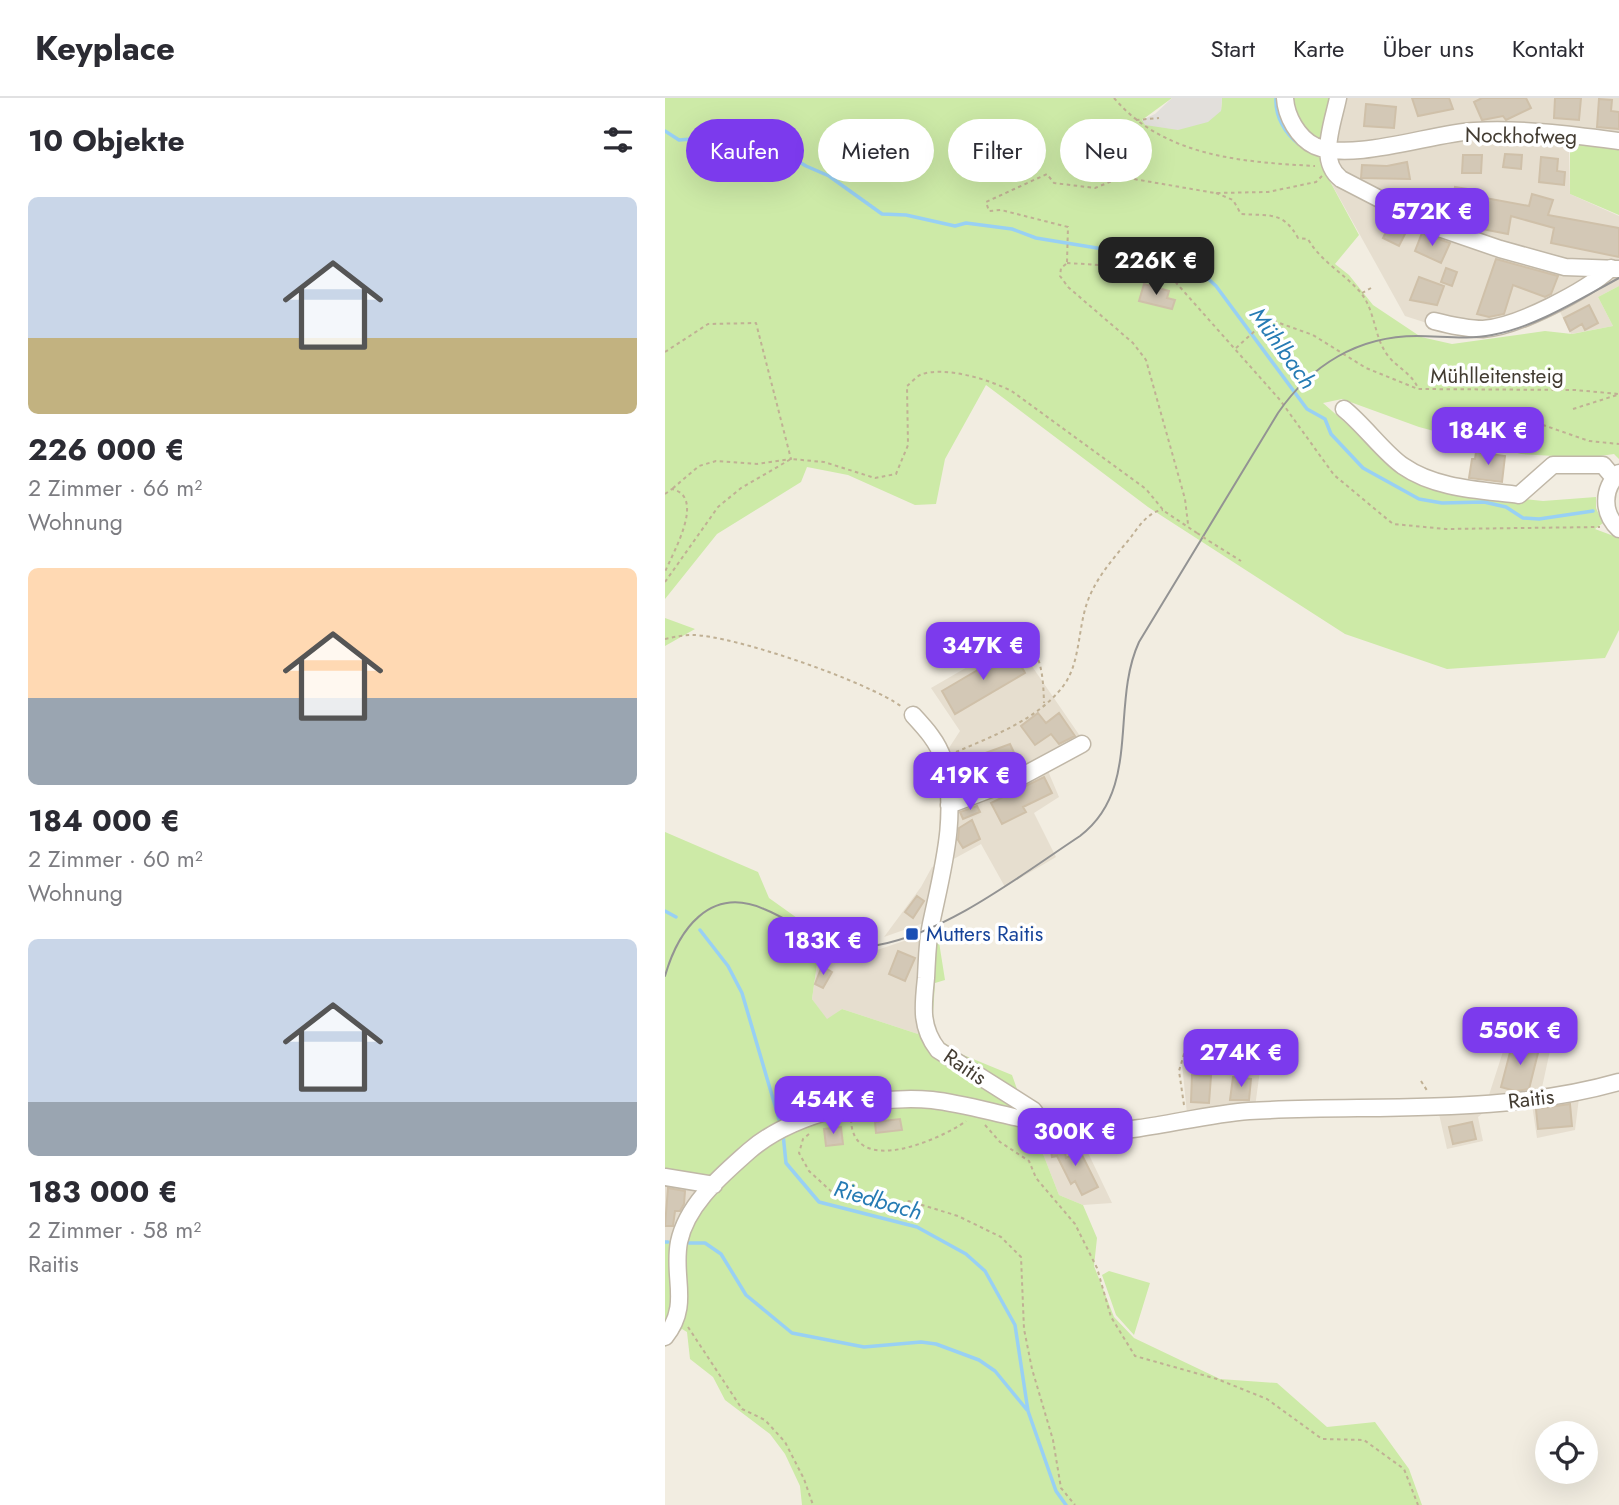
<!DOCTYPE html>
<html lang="de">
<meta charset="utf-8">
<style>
:root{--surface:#fff;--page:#f7f7f7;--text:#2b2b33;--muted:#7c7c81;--line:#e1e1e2;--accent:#7c3aed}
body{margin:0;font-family:Jost,sans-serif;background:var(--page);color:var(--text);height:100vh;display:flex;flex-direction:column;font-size:26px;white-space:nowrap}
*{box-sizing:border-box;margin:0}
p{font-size:23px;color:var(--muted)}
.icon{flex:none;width:38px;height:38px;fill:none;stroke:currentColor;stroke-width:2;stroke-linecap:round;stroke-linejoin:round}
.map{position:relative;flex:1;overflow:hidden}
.details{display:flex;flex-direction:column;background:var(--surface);width:665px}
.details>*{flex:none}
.hud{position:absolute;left:21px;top:21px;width:665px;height:63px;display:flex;gap:14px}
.tools{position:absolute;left:870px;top:1323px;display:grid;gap:14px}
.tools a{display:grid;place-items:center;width:63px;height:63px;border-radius:50%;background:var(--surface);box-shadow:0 7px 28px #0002;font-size:35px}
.price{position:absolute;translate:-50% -60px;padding:0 16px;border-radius:14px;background:var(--accent);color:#fff;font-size:23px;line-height:46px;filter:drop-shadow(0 2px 4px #0008)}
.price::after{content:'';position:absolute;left:50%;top:42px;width:21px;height:16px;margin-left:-10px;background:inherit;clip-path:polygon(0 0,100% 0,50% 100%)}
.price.current{background:#222;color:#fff}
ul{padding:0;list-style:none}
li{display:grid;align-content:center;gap:14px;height:371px;padding:0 28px}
li span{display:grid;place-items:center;height:217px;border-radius:10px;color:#555}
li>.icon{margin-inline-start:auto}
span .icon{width:126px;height:126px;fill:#fffc;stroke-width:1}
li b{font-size:30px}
h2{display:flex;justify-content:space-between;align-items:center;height:84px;padding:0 28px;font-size:30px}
.tag{padding:0 24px;border-radius:32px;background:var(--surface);box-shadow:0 7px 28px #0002;font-size:24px;line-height:63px}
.tag.current{background:var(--accent);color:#fff}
header{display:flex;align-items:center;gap:42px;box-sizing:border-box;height:98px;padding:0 35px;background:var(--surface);border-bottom:2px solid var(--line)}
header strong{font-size:33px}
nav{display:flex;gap:38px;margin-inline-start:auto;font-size:24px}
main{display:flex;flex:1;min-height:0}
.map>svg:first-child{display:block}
.residential{fill:#e6decf}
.green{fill:#cdeaa7}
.parking{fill:#e2dfdb}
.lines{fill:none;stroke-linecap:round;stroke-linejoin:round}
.stream{stroke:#98d0f4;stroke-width:3.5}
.building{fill:#d3c8b6;stroke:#cfc0a9;stroke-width:2}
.minor-casing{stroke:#c0b7a7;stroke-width:19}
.path{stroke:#c0b094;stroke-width:2;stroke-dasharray:3.5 3.5;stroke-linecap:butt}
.minor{stroke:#fff;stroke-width:16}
.tram{stroke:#939393;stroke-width:2}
.path-bridge{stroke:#c0b094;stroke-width:2;stroke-dasharray:3.5 3.5;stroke-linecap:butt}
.transit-dot{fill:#1a4fb4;stroke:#fff;stroke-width:2.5}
.labels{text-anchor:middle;stroke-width:7;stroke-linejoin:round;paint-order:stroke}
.street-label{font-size:21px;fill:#433c32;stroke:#fff}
.transit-label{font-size:21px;fill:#164399;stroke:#fff;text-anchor:start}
.water-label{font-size:23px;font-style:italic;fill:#267bb4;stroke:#fff}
</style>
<header>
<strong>Keyplace</strong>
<nav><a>Start</a><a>Karte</a><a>Über uns</a><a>Kontakt</a></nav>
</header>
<main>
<section class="details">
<h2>10 Objekte<svg class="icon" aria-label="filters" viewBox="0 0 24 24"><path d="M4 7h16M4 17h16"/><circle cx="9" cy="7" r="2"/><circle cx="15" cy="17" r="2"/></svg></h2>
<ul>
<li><span style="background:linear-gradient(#c9d6e8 65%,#c2b280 0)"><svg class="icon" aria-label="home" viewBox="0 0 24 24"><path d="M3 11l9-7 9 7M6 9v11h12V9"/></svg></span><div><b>226 000 €</b><p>2 Zimmer · 66 m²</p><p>Wohnung</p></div></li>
<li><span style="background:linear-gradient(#ffd9b3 60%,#9aa5b1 0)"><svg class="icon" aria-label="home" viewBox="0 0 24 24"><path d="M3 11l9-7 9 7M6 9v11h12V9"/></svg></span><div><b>184 000 €</b><p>2 Zimmer · 60 m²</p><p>Wohnung</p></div></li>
<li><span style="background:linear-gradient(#c9d6e8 75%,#9aa5b1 0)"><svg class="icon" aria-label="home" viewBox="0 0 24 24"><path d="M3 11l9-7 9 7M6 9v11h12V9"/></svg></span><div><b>183 000 €</b><p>2 Zimmer · 58 m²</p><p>Raitis</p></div></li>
</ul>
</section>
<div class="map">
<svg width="954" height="1407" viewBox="0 0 954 1407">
<rect width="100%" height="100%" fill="#f2ede1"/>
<path class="residential" d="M667,0H954V49L905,44L904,54L905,96L954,118V188L933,199L948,228L906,236L891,206L796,236L740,218L655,65Z
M349,542L415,638L380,666L394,699L369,715L391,759L340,789L316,746L285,763L270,821L219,839L256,789L267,769L273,768L275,700L282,653L295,633L266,590Z
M260,836L253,936L177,911L162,922L147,901L152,866L177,852H212Z
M844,935L886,948L876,994L914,1000L910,1032L872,1040L867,1007L824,1010L813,1019L818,1043L782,1051L771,1003L823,1000Z
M527,956L596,965L590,1009L522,1016L517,965Z
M368,1030L416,1040L447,1105L418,1107L394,1097Z
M0,1075L63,1081L3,1144L0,1142Z"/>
<path class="green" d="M0,0H507L477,22L556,13L557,0H667L655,65L694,137L670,166L684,177L708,207L756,239L787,246L880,233L907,236L948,228L933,199L954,188V361L949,356L908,362L907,359L856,356L754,329L677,301L658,305L736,374L813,396L878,403L931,399V410L938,425L930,431L954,440V532L940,560L782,571L680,536L483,409L321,287L280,361L271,406L250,407L183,377L142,369L136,384L52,436L0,501Z
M905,44L954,49V117L905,96Z
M0,520L30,531L0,548Z
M0,734L93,774L104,800L177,852L152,866L147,901L162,921L177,911L253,936L269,835L274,844L280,882L270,885L268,916L272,940L296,956L347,977L352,991L350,1006L368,1030L394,1097L418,1107L432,1140L429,1168L449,1219L469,1240L555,1281L612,1285L662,1329L710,1324L744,1371L757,1407H137L135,1388L120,1356L105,1336L60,1302L48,1279L25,1261L22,1234L17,1231L0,1249V1142L3,1144L63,1082L0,1075Z
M444,1173L485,1185L469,1237L451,1217L437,1177Z"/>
<path class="parking" d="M507,0H557L556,13L543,24L513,32L480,27L477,22L490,16Z"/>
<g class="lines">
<path class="stream" d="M611,0C610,18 620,36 634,46
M0,33L14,42L39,40L43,44L98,42L141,68L164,78L217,116L241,117L290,128L301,125L347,131L371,140L438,151L454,149L467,156L513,164L525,178L539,177L551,188L642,311L660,321L666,336L698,370L754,401L777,405L819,404L841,409L858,420L874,421L928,413
M0,813L11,819
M35,832L63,868L77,895L116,1028
M118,1036L121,1065L154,1104L252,1129L301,1156L320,1173L350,1227L363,1313L391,1393L401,1407
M0,1144H3
M24,1145H40L56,1156L81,1197L127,1235L199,1249L256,1244L271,1246L314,1262L330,1273L362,1312"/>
</g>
<path class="building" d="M747,0H784L788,11L753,18Z
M817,0H861L866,10L841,22L838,18L817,22L809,4Z
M890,0H916L914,22L889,20Z
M934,1L947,2L946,13L954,14V31L932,29Z
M701,6L731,9L729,30L699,28Z
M840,56L857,57L856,71L838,69Z
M798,57H817L816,75H797Z
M876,59L893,61L892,73L900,74L899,87L874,84Z
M742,64L745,81L696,80L697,67L722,68Z
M790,89L816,93L815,99L864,108L867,96L888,102L883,117L954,130V159L886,145L889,130L846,118L843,136L817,131L818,125L785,120Z
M724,117L744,128L734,148L718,140L721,134L716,131Z
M757,135L785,145L776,165L750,153Z
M831,161L893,178L886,196L880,199L848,187L839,216L824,219L812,216Z
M781,170L792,174L787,188L776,184Z
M754,179L779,188L772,207L745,202Z
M479,186L504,193L502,200L510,202L507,211L474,203Z
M924,207L933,225L920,232L917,226L905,233L899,220Z
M811,354L840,358L837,384L804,380L807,361H810Z
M347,552L360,575L290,616L277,593Z
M373,615L381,625L394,615L410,638L394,646L386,636L370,647L356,628Z
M345,646L353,663L309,678L301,662Z
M379,679L387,695L358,709L361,714L337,726L326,705Z
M312,708L315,714L298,721L295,714Z
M307,722L315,741L298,750L293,742L294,730Z
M252,798L259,803L248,820L240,814Z
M233,853L250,860L240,883L224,876Z
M157,868L167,874L158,890L150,886Z
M849,939L857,942L856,947L874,951L864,991L850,993L836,989Z
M527,977L546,978L544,1005L526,1004Z
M568,979L586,981L584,1002H565Z
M905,1006L907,1028L873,1031L871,1011Z
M235,1021L237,1032L211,1035L210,1024Z
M807,1024L811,1041L788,1046L784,1029Z
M176,1029L178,1046L161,1048L159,1031Z
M398,1043L401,1060L415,1053L433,1089L417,1097L410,1083L406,1086L392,1058L387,1059L385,1046Z
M3,1090L20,1093L19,1106L15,1113H10L8,1128H0Z"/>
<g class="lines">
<defs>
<path id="minor" d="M620,0C621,18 633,40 650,48C687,64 768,35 809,33C856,30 908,37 954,43
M673,0C668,25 652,63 676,81L765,127L835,151L900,169L954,171
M769,223C785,227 801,231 818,231C852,229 921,193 946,170
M679,311C699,327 720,356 738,368C771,391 816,392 854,397L888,367H938L949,380
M954,375C937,391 937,415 954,431
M248,617C260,630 273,644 278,661C294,716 277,773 266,826C262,844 262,863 261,880C258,908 255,929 273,952L368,1012L378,1025
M284,707L352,681L417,646
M0,1079L49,1087
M0,1239C26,1207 7,1180 14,1144C22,1106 56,1078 84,1053C128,1015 209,997 267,1002C294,1005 322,1013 349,1019C376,1024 402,1034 430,1034C482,1033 533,1017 584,1013C707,1006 835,1018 954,984"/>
</defs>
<use href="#minor" class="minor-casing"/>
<path class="path" d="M449,0C499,59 578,64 650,68
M471,22L494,20
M551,95L568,102L576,116C605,118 618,113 633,140L643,141C656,164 679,175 696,195C710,213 709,237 721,255C730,269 746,274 753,290
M402,164L403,129L336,112L324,113L321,104L382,76L389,85L430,90L457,79L550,95L603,94L651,84L657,78
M402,165L469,169L506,179L615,302L669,377L728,426L781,431L935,429
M401,166L396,170L395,178L403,189L468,245L481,262L520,401L523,426
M697,195L706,190
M571,250L603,221L648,237L701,270L753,291L910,292L954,296
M0,254L43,226L91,225L126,361L92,366L51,363L34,368L7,391
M908,311L952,297
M845,316L872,322L878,327L924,343L954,346
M0,396L7,391C41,399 8,454 0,474
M544,443L576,463
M0,484L53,409L76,390L126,361L159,364L210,380L231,376L243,347L242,288C246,285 251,279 255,277C278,267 327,282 348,294L481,391L499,413L532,435
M0,541C9,539 18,537 27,537C68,537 204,584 237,609
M317,564L312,550C317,542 326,539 335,538C376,535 378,573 379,605
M291,654C328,638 374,621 399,587C415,565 413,531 422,505C431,479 449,460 466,439C474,428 484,413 498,412
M756,983L763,994
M519,1007L514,973L519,956L528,953L566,957
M186,1021C187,1080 275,1042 301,1023
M320,1027L335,1044L364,1063L371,1080L410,1126L432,1170L446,1219L470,1258L552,1281L602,1301L657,1341L699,1342L739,1371L753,1407
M144,1036L138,1041L134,1055L144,1073L168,1095L226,1111L244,1103L293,1118L336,1139L356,1159L359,1231L367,1271L388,1342L396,1390L410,1407
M23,1229L77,1311L100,1322L120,1344L139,1381L148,1407"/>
<use href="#minor" class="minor"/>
<path class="tram" d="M0,878C13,833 44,787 99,811C124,821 150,841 176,848C188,851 202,849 213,847C283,834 356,777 415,738C477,691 445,607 474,544L613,315C646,267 693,238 752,238C777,238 802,242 827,237C871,229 915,201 954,180"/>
<path class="path-bridge" d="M532,435L544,443"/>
</g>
<rect class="transit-dot" x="240" y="829" width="14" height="14" rx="3.5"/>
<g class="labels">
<g class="street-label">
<text transform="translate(856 38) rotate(1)" y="7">Nockhofweg</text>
<text x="832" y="285">Mühlleitensteig</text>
<text transform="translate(300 969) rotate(34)" y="7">Raitis</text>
<text transform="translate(866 1001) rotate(-7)" y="7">Raitis</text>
</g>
<g class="transit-label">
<text x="261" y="843">Mutters Raitis</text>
</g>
<g class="water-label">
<text transform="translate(618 250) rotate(54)" y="8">Mühlbach</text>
<text transform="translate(213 1102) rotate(16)" y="8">Riedbach</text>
</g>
</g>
</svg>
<div class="tools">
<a><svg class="icon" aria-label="locate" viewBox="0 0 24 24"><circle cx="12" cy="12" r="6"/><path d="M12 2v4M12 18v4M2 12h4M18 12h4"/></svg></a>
</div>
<b class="price" style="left:767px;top:150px">572K €</b>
<b class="price current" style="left:491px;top:199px">226K €</b>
<b class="price" style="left:823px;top:369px">184K €</b>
<b class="price" style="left:318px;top:584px">347K €</b>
<b class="price" style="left:305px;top:714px">419K €</b>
<b class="price" style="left:158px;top:879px">183K €</b>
<b class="price" style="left:855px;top:969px">550K €</b>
<b class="price" style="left:576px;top:991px">274K €</b>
<b class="price" style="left:168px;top:1038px">454K €</b>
<b class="price" style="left:410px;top:1070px">300K €</b>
<div class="hud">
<a class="tag current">Kaufen</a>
<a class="tag">Mieten</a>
<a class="tag">Filter</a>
<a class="tag">Neu</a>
</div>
</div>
</main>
